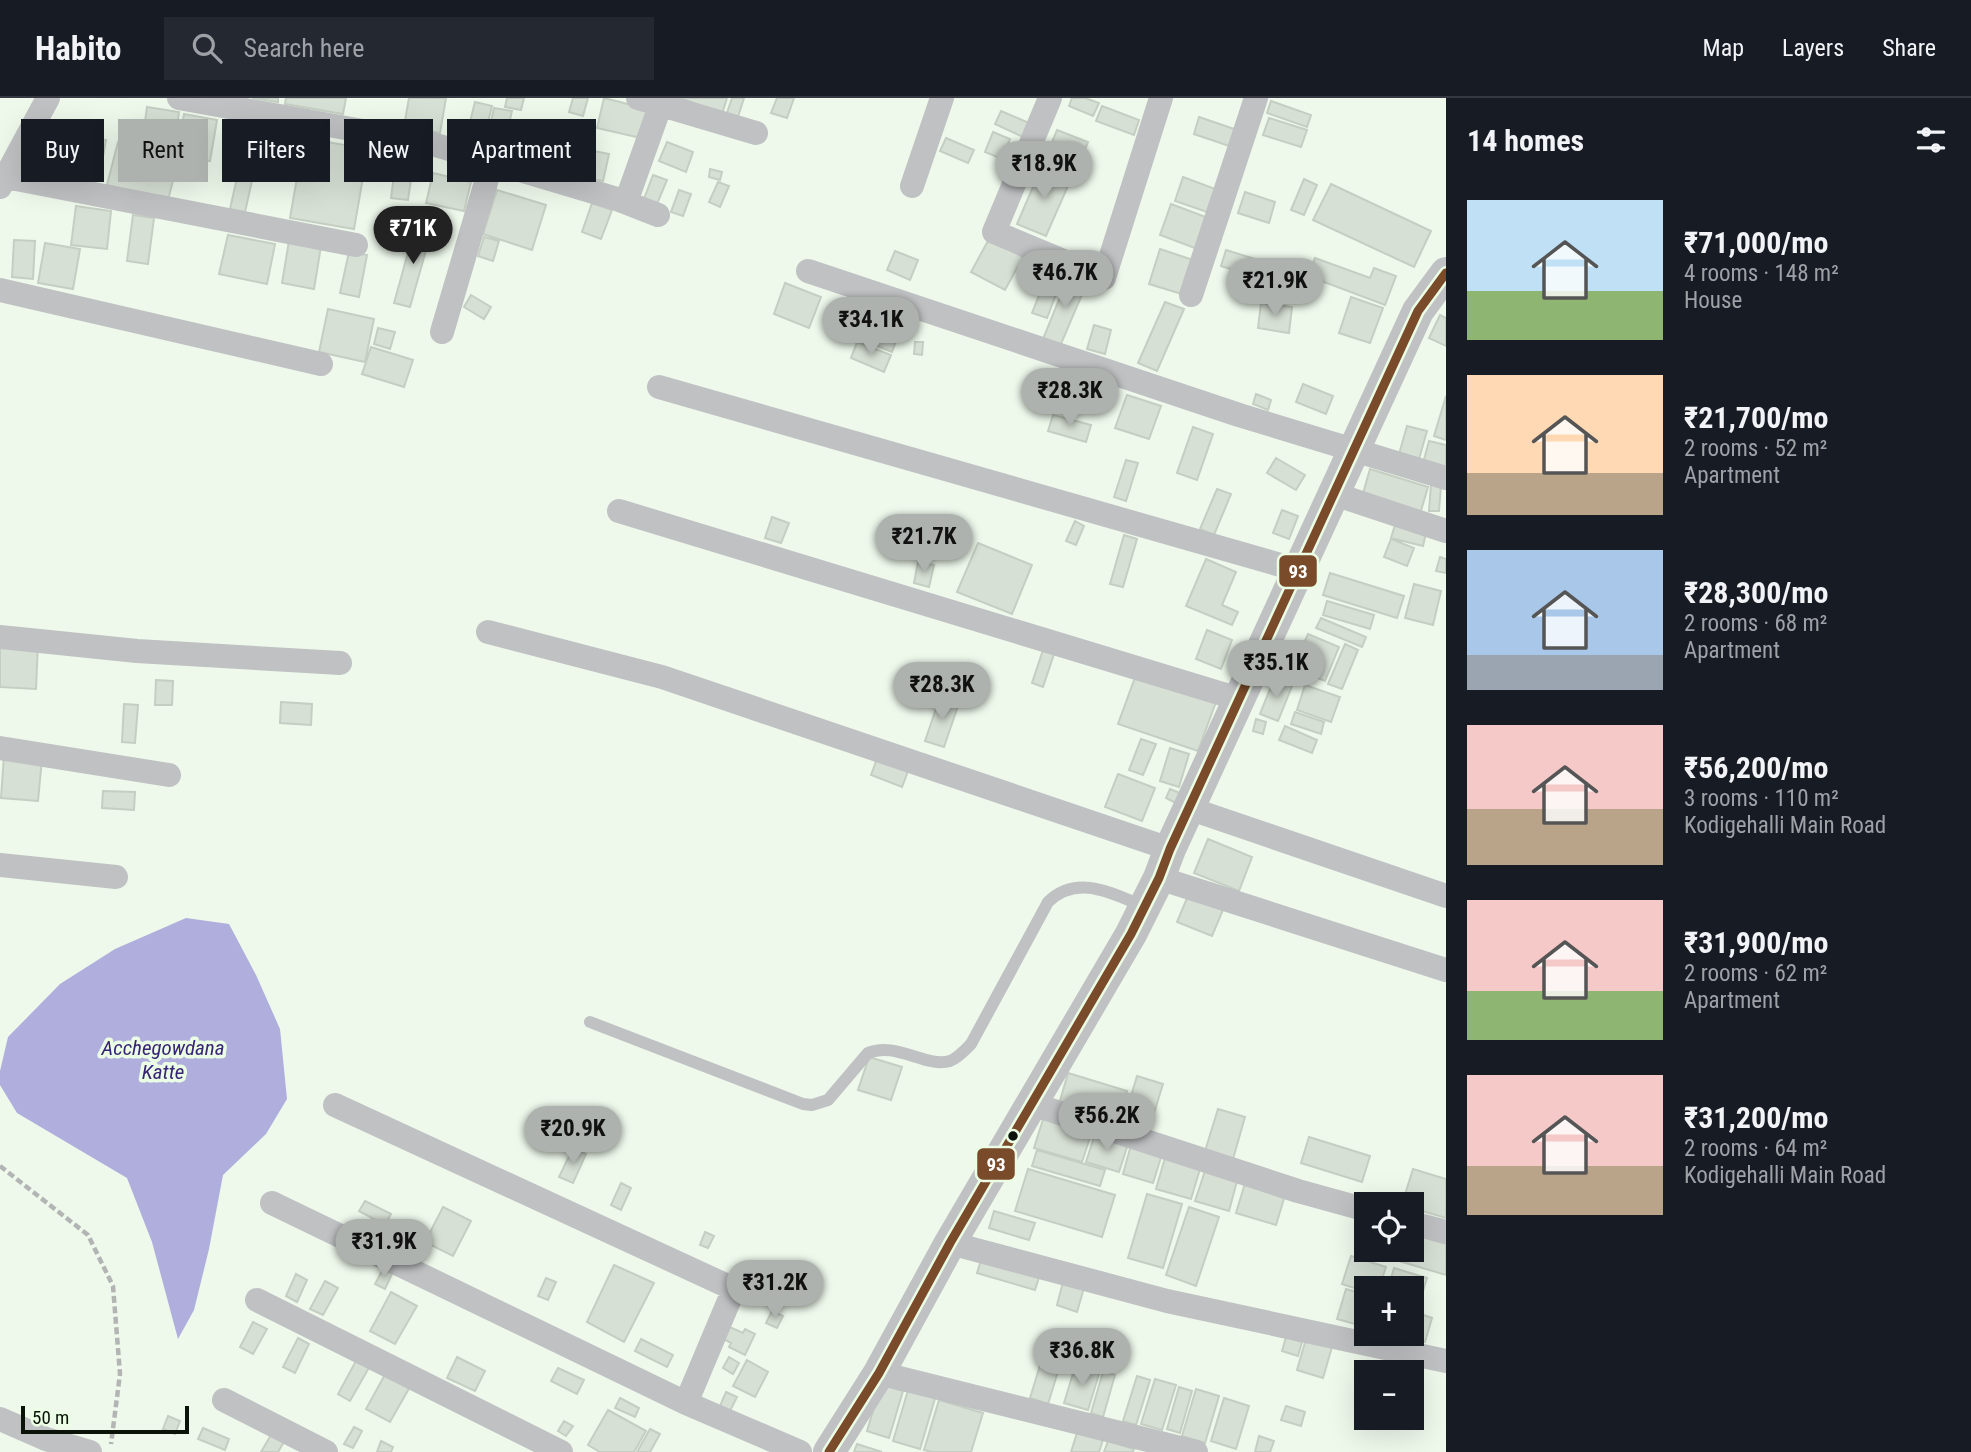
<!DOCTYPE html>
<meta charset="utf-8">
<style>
:root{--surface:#171b24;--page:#242831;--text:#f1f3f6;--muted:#9ea1a6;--line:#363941;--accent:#adb2af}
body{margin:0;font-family:"Roboto Condensed",sans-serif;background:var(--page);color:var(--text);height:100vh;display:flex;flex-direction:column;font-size:26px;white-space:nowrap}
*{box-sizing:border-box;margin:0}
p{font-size:23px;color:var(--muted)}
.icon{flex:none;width:38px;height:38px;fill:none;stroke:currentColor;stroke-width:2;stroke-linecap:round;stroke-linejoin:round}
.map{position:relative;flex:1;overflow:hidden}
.panel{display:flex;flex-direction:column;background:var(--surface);width:525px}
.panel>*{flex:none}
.top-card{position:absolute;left:21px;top:21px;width:665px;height:63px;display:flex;gap:14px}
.buttons{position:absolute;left:1354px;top:1094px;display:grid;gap:14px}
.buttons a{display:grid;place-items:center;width:70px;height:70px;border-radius:0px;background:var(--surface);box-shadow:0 7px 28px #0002;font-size:35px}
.scale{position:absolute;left:21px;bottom:18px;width:168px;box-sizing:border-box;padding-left:7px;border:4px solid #0b1309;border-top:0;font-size:19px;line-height:24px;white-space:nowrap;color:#0b1309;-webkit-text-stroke:5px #ebfee5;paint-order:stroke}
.price{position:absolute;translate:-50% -60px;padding:0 16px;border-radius:24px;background:var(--accent);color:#111;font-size:23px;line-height:46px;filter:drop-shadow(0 2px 4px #0008)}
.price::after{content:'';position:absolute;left:50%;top:42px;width:21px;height:16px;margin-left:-10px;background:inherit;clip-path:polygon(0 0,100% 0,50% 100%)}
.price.selected{background:#222;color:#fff}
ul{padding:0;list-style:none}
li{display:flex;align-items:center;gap:21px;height:175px;padding:0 21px}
li span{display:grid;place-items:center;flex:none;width:196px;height:140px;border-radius:0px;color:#555}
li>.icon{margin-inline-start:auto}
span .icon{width:84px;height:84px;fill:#fffc;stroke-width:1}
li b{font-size:30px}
h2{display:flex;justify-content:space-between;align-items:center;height:84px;padding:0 21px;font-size:30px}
.chip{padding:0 24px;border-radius:0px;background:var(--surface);box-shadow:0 7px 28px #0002;font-size:24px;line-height:63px}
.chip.selected{background:var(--accent);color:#111}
header{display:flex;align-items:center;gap:42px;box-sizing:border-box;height:98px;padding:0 35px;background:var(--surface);border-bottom:2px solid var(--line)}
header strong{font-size:33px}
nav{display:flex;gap:38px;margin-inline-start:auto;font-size:24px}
.search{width:490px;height:63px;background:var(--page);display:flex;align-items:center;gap:18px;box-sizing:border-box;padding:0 24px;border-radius:0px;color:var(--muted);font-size:26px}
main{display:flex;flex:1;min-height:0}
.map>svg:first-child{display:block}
.water{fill:#b0aedc}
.building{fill:#d7e0d5;stroke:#c5cec2;stroke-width:2}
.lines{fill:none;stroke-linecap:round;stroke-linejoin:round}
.path{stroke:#b2b5b4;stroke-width:4.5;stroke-dasharray:7 3.5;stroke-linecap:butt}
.service{stroke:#bfc1c3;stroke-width:12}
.minor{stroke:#bfc1c3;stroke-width:24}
.tertiary{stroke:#bfc1c3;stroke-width:32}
.bus-1-casing{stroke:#ebfee5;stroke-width:14}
.bus-1{stroke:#7a4b2a;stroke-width:9}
.bus-dot{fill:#0b1309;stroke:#ebfee5;stroke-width:2.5}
.labels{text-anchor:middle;stroke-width:7;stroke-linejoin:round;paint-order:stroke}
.water-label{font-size:21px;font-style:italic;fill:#382476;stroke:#ebfee5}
.line-badge{stroke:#ebfee5;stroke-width:2.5}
.badge-label{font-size:19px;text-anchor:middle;font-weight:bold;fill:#fff}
</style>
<header>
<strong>Habito</strong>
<div class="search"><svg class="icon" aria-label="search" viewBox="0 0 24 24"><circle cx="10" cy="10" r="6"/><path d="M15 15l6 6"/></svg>Search here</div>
<nav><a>Map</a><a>Layers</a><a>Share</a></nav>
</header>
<main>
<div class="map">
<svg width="1446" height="1354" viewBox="0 0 1446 1354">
<rect width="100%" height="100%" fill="#eef8eb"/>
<path class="water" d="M186,820L229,826L256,877L280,931L287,1001L266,1036L223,1077L209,1151L194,1212L178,1241L152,1144L127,1080L17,1015L0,987V973L8,939L60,886L115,851Z"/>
<path class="building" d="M252,0H278V4Z
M286,0H346L343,16L285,6Z
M409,0H446L440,35L404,28Z
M507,0H524L521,12L505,9Z
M573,0H588L583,18L569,14Z
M604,0L648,11L641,40L597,30Z
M680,0H727L722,16Z
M732,0H744L737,22L726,18Z
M777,0H794L787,20L771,15Z
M1072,0H1085L1099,5L1093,18L1069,8Z
M1271,3L1311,17L1307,29L1267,15Z
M475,4L492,8L483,44L466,40Z
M1102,8L1139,22L1134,37L1096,23Z
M147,9L179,14L174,50L142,46Z
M494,10L512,13L503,51L486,47Z
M1001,13L1029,25L1023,39L995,26Z
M184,16L217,22L210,63L177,58Z
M1199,19L1237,32L1232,49L1194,36Z
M1269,20L1307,32L1301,49L1263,37Z
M44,31L106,42L99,81L37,70Z
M570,32L587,37L575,75L558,69Z
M1057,32L1088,44L1081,61L1050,49Z
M993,34L1010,41L1002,61L985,54Z
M517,37L529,40L526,55L514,53Z
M304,40L368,51L354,131L290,120Z
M946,40L974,52L968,65L940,53Z
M118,44L179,59L168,102L107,87Z
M667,44L693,54L686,74L659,63Z
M589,52L609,56L603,83L584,79Z
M243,53L258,56L245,114L230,111Z
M397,53L415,55L408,102L391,100Z
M1042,68L1071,81L1046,138L1017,126Z
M710,71L722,74L720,82L709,79Z
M433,75L471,84L464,113L426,105Z
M653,77L667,82L657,106L644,101Z
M1183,79L1218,92L1210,115L1175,103Z
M1304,81L1317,87L1304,117L1291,112Z
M718,84L729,88L720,109L709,104Z
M1331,86L1431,133L1414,169L1313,122Z
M497,92L546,107L532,152L483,136Z
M679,92L691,96L683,118L671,114Z
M1245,94L1275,104L1269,125L1238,115Z
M592,105L612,112L601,141L582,134Z
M1171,106L1211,121L1200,152L1160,137Z
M76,108L111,113L107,151L71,147Z
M133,117L154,120L148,166L127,163Z
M416,126L432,131L410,209L394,205Z
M228,137L275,146L267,186L219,176Z
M484,139L499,143L493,163L478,158Z
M989,141L1023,159L1005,192L971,174Z
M14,142L35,143L33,181L12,179Z
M289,143L321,148L314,191L282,185Z
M45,145L80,151L73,191L38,185Z
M1160,151L1196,163L1185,197L1149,186Z
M1226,152L1255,161L1250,177L1221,168Z
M895,153L918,162L910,182L887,172Z
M349,154L367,157L359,199L340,195Z
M1315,160L1370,180L1374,170L1396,178L1385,207L1308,178Z
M1050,170L1064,175L1047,220L1032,215Z
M1071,172L1089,180L1058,253L1041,246Z
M785,185L821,199L809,230L774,216Z
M471,197L491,209L484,221L464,209Z
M1351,199L1383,210L1370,245L1339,235Z
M1165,204L1184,211L1157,273L1138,265Z
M1261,205L1292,209L1289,235L1258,230Z
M873,210L908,225L902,238L868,223Z
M328,211L374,221L365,264L319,254Z
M1440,217L1446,220V248L1429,240Z
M1094,227L1111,232L1105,256L1087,251Z
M865,228L897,240L892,254L859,241Z
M378,230L395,234L390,251L374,246Z
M857,244L891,257L884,274L851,260Z
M915,244H923L922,257L914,256Z
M371,249L413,262L404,289L362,276Z
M1303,286L1333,298L1326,316L1296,304Z
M1256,296L1271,302L1268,312L1253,306Z
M1127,297L1161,308L1149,341L1115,330Z
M1446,298V342L1434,338Z
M1053,317L1091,327L1086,344L1048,333Z
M1407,328L1427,333L1417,368L1397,363Z
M1193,329L1213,336L1197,382L1177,375Z
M1429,343L1446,347V375L1422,369Z
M1276,360L1305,377L1296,392L1267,375Z
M1126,362L1138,365L1126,403L1114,399Z
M1370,371L1428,389L1420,416L1362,399Z
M1431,387H1441L1439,413H1429Z
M1217,391L1231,396L1214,437L1200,431Z
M1282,412L1298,418L1289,441L1273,435Z
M772,419L789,425L781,445L765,440Z
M1075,423L1084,428L1076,447L1066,443Z
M1395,427L1426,435L1423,448L1391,440Z
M1124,437L1137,441L1123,489L1110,486Z
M1391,441L1414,450L1407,468L1384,459Z
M978,445L1032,467L1012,516L957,494Z
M1440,459L1446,461V475L1436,473Z
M1206,461L1236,474L1222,507L1238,514L1232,527L1186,508Z
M918,464L934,467L929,489L914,485Z
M1330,475L1404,498L1397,520L1323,497Z
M1414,486L1441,493L1433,527L1405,520Z
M1327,503L1374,517L1370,531L1323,517Z
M1321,520L1366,539L1362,549L1316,530Z
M1207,532L1232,542L1221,571L1196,561Z
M1308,536L1339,549L1325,583L1293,570Z
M0,543L38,545L36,591L0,589Z
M1345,546L1358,552L1342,591L1328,586Z
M1043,552L1054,556L1043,589L1032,585Z
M1137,574L1217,601L1198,653L1118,626Z
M1274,581L1292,588L1278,623L1260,616Z
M156,582L173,583L172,607H155Z
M1305,587L1340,599L1331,624L1297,612Z
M940,599L959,605L944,649L925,643Z
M281,604L312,606L311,627L280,625Z
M124,606L138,607L135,645L122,644Z
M1295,614L1324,624L1321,636L1291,626Z
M1256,621L1266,624L1263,636L1253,633Z
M1285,628L1317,642L1312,655L1279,642Z
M1141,641L1156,646L1143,677L1129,672Z
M1170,650L1189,656L1179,689L1160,683Z
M880,653L911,665L902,689L871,677Z
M4,657L42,661L38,703L1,700Z
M1118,676L1155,690L1142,723L1105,709Z
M1170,691L1180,695L1176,705L1166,700Z
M103,693L135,694L134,712L102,710Z
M1208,741L1252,759L1239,793L1194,775Z
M1190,793L1225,807L1212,838L1177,824Z
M869,959L902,969L891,1002L858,992Z
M1068,975L1127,993L1117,1027L1058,1010Z
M1137,978L1163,986L1148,1035L1122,1028Z
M1218,1011L1245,1019L1233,1061L1205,1053Z
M1045,1015L1093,1030L1082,1064L1034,1050Z
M1095,1036L1128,1046L1119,1074L1086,1064Z
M1309,1039L1370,1058L1362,1084L1301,1065Z
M1131,1047L1162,1056L1153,1085L1123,1076Z
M573,1050L586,1056L573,1085L559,1079Z
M1037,1052L1105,1072L1100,1088L1032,1068Z
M1165,1060L1200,1071L1191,1101L1156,1091Z
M1028,1071L1115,1097L1102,1139L1015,1113Z
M1413,1071L1446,1081V1120L1412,1110V1106H1402Z
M1205,1073L1237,1083L1229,1113L1195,1103Z
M1246,1082L1286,1094L1276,1127L1236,1115Z
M621,1085L631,1090L621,1112L611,1107Z
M1147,1096L1182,1106L1163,1170L1128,1160Z
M365,1103L391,1116L385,1127L359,1113Z
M443,1109L471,1123L453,1158L425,1144Z
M1189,1109L1219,1119L1196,1188L1166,1177Z
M994,1113L1035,1125L1029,1142L989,1130Z
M705,1134L714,1138L708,1150L700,1147Z
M1412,1136L1446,1146V1177L1389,1160L1392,1152H1412Z
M1351,1158L1386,1169L1379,1190H1367V1194L1342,1186Z
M982,1159L1040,1176L1035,1192L977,1175Z
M614,1167L654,1185L624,1244L587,1224Z
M1394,1170L1427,1180L1421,1200L1412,1197V1190H1388Z
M383,1171L392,1176L385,1191L375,1186Z
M296,1176L307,1182L297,1204L286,1198Z
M546,1180L556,1184L548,1202L538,1198Z
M325,1183L338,1190L323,1217L310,1211Z
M1063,1184L1084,1190L1077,1214L1057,1207Z
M1346,1191L1367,1197L1366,1229L1337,1221Z
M391,1194L417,1208L395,1246L370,1233Z
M772,1213L783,1218L777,1230L766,1225Z
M1415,1214L1432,1220L1425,1244L1408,1239L1409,1236H1412Z
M253,1224L267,1231L253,1256L240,1249Z
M725,1227L743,1235L745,1231L755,1236L745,1257L729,1249L731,1245L720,1239Z
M1286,1239L1302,1244L1298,1258L1282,1253Z
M298,1240L309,1246L295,1275L283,1269Z
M641,1241L673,1257L667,1269L635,1253Z
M1306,1241L1332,1249L1323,1280L1297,1272Z
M457,1259L485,1273L475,1293L447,1280Z
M729,1259L739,1265L733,1276L723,1270Z
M357,1261L370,1268L350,1303L338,1296Z
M1042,1261L1060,1267L1048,1306L1030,1300Z
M747,1262L768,1274L755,1299L733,1288Z
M1075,1269L1099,1276L1088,1312L1064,1305Z
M558,1270L584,1282L577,1296L551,1283Z
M387,1273L411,1287L390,1324L366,1311Z
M1103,1274L1115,1277L1103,1319L1091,1315Z
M1137,1278L1150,1282L1136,1327L1123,1323Z
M1155,1281L1176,1287L1162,1332L1141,1326Z
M881,1286L903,1293L889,1340L867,1333Z
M909,1289L936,1297L920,1351L893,1343Z
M1179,1289L1192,1293L1180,1335L1167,1331Z
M1196,1291L1219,1298L1205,1345L1182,1338Z
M726,1294L737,1299L730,1313L720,1308Z
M620,1300L639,1310L635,1319L615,1310Z
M1224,1300L1249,1308L1236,1351L1211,1343Z
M939,1302L983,1315L971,1354H932L924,1352Z
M1286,1308L1305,1314L1301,1328L1281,1322Z
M608,1312L646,1333L634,1354H600L588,1347Z
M168,1318L180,1323L175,1336L163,1331Z
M564,1323L573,1328L566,1338L558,1333Z
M354,1329L362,1333L353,1350L344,1346Z
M203,1330L229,1341L225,1352L198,1341Z
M650,1331L660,1336L650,1354H637Z
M1077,1335L1103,1342L1099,1354H1071Z
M271,1337L284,1344L278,1354H261Z
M1259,1338L1274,1343L1270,1354H1255Z
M381,1343L393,1349L391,1354H377Z
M1108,1343L1134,1351L1133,1354H1104Z
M857,1346L882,1354H854Z"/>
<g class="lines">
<path class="path" d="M0,1068L88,1137L113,1188L120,1276L111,1346"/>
<path class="service" d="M590,924L803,1006L812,1007L828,1002L868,955C895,943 926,970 950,963C958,960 965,952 971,946L1048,804C1077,776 1111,795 1143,808"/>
<path class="minor" d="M179,0L429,45L617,101L658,117
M638,0L756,35
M1050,0L994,134L1104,180L1161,0
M6,79L356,147
M912,88L942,0
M0,89L48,0
M626,104L663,0
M808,173L1239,317L1446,380
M0,192L321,266
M1191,197L1256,0
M442,234L492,64
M659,289L1298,472
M1334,396L1446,433
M619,413L1239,601
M488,534L662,579L1170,751
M0,539L137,553L340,565
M0,650L169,677
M1188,710L1446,798
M0,767L116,779
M1159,780L1446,872
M1032,1006L1298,1093L1367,1112
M335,1007L734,1191L686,1305
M272,1105L686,1305L800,1354
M1412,1125L1446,1134
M950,1145L1167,1203L1446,1263
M257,1202L561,1354
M879,1275L1196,1354
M224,1302L326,1354
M0,1321L46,1341L90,1354"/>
<path class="tertiary" d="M829,1354L879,1275L950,1145L1131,836L1159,780L1170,751L1418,213L1446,175"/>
<defs>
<path id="bus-1" d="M829,1354L879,1275L950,1145L1131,836L1159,780L1170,751L1418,213L1446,175"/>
</defs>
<use href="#bus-1" class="bus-1-casing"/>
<use href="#bus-1" class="bus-1"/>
</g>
<circle class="bus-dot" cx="1013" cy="1038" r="6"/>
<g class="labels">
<g class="water-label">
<text x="163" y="957">Acchegowdana<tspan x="163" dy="24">Katte</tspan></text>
</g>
</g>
<g class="line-badge">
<rect x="1278" y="456" width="40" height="34" rx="7" fill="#7a4b2a"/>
<rect x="976" y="1049" width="40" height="34" rx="7" fill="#7a4b2a"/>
</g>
<g class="badge-label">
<text x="1298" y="480">93</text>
<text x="996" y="1073">93</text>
</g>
</svg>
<div class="buttons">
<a><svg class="icon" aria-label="locate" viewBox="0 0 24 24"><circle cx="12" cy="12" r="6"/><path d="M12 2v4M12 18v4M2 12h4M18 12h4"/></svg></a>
<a>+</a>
<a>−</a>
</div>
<div class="scale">50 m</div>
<b class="price" style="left:1044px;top:103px">₹18.9K</b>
<b class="price selected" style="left:413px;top:168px">₹71K</b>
<b class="price" style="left:1065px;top:212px">₹46.7K</b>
<b class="price" style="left:1275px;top:220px">₹21.9K</b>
<b class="price" style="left:871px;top:259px">₹34.1K</b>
<b class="price" style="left:1070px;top:330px">₹28.3K</b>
<b class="price" style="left:924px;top:476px">₹21.7K</b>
<b class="price" style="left:1276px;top:602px">₹35.1K</b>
<b class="price" style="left:942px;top:624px">₹28.3K</b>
<b class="price" style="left:1107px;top:1055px">₹56.2K</b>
<b class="price" style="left:573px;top:1068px">₹20.9K</b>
<b class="price" style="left:384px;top:1181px">₹31.9K</b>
<b class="price" style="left:775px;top:1222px">₹31.2K</b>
<b class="price" style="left:1082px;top:1290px">₹36.8K</b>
<div class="top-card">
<a class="chip">Buy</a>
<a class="chip selected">Rent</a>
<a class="chip">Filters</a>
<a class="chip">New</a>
<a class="chip">Apartment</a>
</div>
</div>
<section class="panel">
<h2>14 homes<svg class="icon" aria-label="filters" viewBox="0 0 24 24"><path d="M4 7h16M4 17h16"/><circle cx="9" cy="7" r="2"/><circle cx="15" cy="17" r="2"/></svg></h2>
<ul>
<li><span style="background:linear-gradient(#bfe0f5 65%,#8fb573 0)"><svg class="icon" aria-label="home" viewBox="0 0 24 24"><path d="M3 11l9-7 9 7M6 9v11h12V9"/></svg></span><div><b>₹71,000/mo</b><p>4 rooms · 148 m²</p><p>House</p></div></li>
<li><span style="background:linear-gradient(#ffd9b3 70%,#b9a48a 0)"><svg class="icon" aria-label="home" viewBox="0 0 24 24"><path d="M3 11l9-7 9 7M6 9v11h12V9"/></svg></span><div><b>₹21,700/mo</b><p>2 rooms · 52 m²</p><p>Apartment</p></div></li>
<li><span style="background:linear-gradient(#a9c7e8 75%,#9aa5b1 0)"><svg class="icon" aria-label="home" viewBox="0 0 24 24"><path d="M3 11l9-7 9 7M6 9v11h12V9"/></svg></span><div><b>₹28,300/mo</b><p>2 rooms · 68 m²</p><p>Apartment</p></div></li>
<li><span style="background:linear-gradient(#f6c9c9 60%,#b9a48a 0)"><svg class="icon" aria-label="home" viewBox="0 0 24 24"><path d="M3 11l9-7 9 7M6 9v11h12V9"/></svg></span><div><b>₹56,200/mo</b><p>3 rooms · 110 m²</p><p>Kodigehalli Main Road</p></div></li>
<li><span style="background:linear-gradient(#f6c9c9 65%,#8fb573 0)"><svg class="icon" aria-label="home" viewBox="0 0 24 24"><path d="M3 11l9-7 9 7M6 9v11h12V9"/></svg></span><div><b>₹31,900/mo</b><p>2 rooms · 62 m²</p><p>Apartment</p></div></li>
<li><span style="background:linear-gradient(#f6c9c9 65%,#b9a48a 0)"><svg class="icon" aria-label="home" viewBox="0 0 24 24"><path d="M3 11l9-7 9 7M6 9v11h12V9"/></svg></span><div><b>₹31,200/mo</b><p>2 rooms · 64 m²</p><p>Kodigehalli Main Road</p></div></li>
</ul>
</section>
</main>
